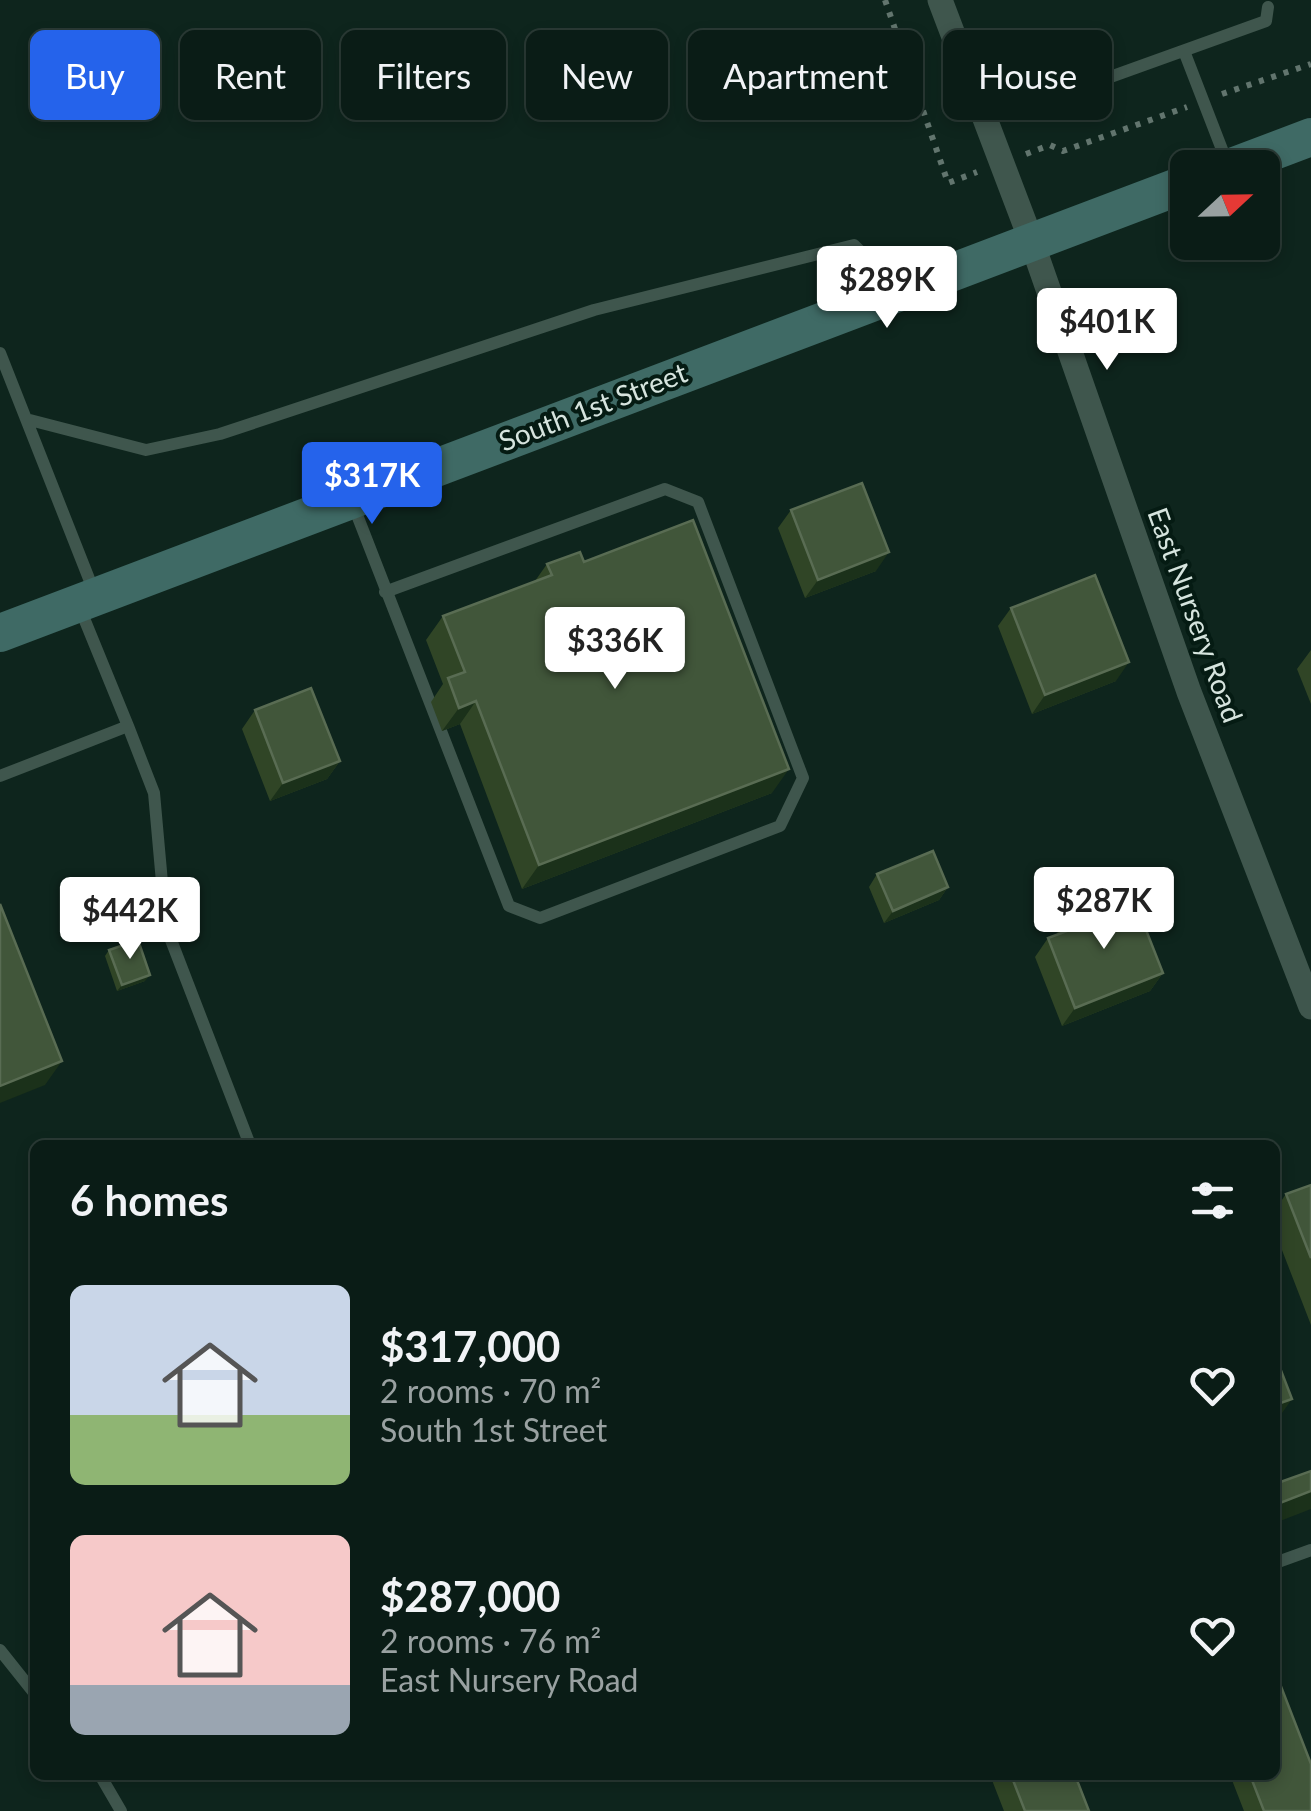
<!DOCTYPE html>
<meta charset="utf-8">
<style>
:root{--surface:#0a1c16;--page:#13251f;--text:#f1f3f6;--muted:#99a1a1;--line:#2a3a35;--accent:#2563eb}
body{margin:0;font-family:Lato,sans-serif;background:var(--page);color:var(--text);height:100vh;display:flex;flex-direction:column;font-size:38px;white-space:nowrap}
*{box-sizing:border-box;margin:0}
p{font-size:32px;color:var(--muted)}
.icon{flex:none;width:55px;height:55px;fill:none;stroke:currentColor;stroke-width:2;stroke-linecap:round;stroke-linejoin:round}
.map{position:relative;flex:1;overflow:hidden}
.sheet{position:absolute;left:30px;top:1140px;width:1250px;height:640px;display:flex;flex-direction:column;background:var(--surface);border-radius:15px;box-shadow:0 5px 15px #0003,0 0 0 2px var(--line)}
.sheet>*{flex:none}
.guide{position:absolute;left:30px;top:30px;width:1252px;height:90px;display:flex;gap:20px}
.needle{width:65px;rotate:68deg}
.tools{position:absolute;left:1170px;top:150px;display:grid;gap:20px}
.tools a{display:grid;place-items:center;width:110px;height:110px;border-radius:15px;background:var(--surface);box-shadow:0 5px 15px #0003,0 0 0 2px var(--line);font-size:50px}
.price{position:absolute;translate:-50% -85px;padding:0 22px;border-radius:10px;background:#fff;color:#222;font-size:32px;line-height:65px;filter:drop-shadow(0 2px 5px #0008)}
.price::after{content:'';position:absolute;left:50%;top:60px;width:30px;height:22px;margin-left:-15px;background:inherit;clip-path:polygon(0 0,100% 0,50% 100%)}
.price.active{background:var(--accent);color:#fff}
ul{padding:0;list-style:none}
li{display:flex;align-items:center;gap:30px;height:250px;padding:0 40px}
li span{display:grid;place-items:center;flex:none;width:280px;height:200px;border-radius:15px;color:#555}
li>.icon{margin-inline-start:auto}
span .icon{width:120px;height:120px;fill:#fffc;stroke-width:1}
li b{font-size:42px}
h2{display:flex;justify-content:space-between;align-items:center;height:120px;padding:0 40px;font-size:42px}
.chip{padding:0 35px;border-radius:15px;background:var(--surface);box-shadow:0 5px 15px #0003,0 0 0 2px var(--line);font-size:35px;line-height:90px}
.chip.active{background:var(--accent);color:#fff}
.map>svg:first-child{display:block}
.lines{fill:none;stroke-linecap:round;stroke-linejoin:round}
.path{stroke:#62756e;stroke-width:6;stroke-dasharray:5 8;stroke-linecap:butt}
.lane{stroke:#3f564d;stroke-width:12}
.street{stroke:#3f564d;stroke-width:25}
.secondary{stroke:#3f6a65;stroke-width:38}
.wall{fill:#304526}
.shaded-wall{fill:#1b311a}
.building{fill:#41563a;stroke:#596c53;stroke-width:2.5}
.labels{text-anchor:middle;stroke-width:8;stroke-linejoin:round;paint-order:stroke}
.street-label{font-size:28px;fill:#d6e4de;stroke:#051b13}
</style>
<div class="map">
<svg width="1311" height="1811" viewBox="0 0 1311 1811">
<rect width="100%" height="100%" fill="#0e251d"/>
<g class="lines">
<path class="path" d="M885,0L948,183L977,172
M1222,94L1311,64
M1026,154L1050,145L1063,151L1187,107"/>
<path class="lane" d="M1184,51L1228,165
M1079,79L1088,85L1266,21L1268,7
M0,353L95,594
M26,419L146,450L220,434L594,310L854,245L866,257L880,294
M352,502L509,906L540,918L780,826L803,778L698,502L665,489L385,592
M128,726L154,793L166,927L250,1145
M0,776L128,726L79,606
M1275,1563L1311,1550
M0,1650L35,1694
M100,1775L121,1811"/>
<path class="street" d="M940,0L1031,240L1189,692L1311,1007"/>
<path class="secondary" d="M1229,168L1311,137
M0,633L1188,183"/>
</g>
<path class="wall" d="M791,510L876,571L805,598L778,528Z
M584,562L772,793L522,889L460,724L442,731L431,702L443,684L426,640L443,616L535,581L547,564Z
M1011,608L1116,681L1032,714L998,626Z
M1311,650V704L1297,669Z
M255,710L340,761L327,779L270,801L242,729Z
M877,874L948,887L939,900L884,923L869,887Z
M1068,907L1103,915L1163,973L1150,991L1062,1026L1035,957L1048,938L1058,934L1055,926Z
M109,950L145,981L117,991L105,956Z
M1311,1185V1325L1275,1232V1210L1286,1194Z
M990,1775H1075L1089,1811H1004Z
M1230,1775H1275L1311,1811H1244Z"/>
<path class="shaded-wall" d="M889,552L876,571L805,598L818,580Z
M1129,662L1116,681L1032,714L1045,695Z
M476,701L460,724L442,731L459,708Z
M340,761L327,779L270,801L283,783Z
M789,769L772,793L522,889L539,865Z
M948,887L939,900L884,923L893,911Z
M1163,973L1150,991L1062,1026L1075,1008Z
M150,975L145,981L117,991L122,985Z
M62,1061L45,1085L0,1103V1086Z
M1292,1399L1275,1423V1405Z
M1311,1491V1509L1275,1523V1505Z"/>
<path class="building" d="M862,483L889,552L818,580L791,510Z
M693,520L789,769L539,865L476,701L459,708L448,678L465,672L443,616L552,575L547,564L580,552L584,562Z
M1095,575L1129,662L1045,695L1011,608Z
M311,688L340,761L283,783L255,710Z
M933,851L948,887L893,911L877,874Z
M1096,896L1103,915L1135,902L1163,973L1075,1008L1048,938L1075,928L1068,907Z
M0,904L62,1061L0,1086Z
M138,940L150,975L122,985L109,950Z
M1311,1185V1258L1286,1194Z
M1275,1355L1292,1399L1275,1405Z
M1311,1471V1491L1275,1505V1484Z
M1275,1671L1311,1764V1811H1264L1250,1775H1275Z
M1011,1775H1075L1089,1811H1025Z"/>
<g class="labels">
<g class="street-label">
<text transform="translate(593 407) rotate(-21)" y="10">South 1st Street</text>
<text transform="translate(1195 615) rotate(70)" y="10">East Nursery Road</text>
</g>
</g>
</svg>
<div class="tools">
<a><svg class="needle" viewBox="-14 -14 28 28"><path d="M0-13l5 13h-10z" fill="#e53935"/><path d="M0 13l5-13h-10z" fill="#99a1a1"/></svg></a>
</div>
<b class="price" style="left:887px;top:331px">$289K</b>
<b class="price" style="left:1107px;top:373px">$401K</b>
<b class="price active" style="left:372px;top:527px">$317K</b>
<b class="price" style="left:615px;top:692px">$336K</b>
<b class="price" style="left:1104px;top:952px">$287K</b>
<b class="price" style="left:130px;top:962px">$442K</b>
<div class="guide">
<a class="chip active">Buy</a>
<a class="chip">Rent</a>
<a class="chip">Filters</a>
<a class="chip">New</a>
<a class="chip">Apartment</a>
<a class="chip">House</a>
</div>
<section class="sheet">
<h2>6 homes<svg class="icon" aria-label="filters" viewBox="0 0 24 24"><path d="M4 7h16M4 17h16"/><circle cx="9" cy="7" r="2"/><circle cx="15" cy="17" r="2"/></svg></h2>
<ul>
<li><span style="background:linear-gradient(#c9d6e8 65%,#8fb573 0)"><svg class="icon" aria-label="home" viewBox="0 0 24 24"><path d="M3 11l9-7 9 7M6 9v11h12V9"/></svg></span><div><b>$317,000</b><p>2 rooms · 70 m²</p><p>South 1st Street</p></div><svg class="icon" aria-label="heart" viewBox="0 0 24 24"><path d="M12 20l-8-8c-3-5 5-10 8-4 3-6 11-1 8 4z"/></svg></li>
<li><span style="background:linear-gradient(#f6c9c9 75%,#9aa5b1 0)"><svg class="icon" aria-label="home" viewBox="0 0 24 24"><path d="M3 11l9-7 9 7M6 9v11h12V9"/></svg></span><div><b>$287,000</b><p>2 rooms · 76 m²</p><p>East Nursery Road</p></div><svg class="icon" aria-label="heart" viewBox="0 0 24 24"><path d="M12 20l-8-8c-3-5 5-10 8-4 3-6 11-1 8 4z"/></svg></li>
</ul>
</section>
</div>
